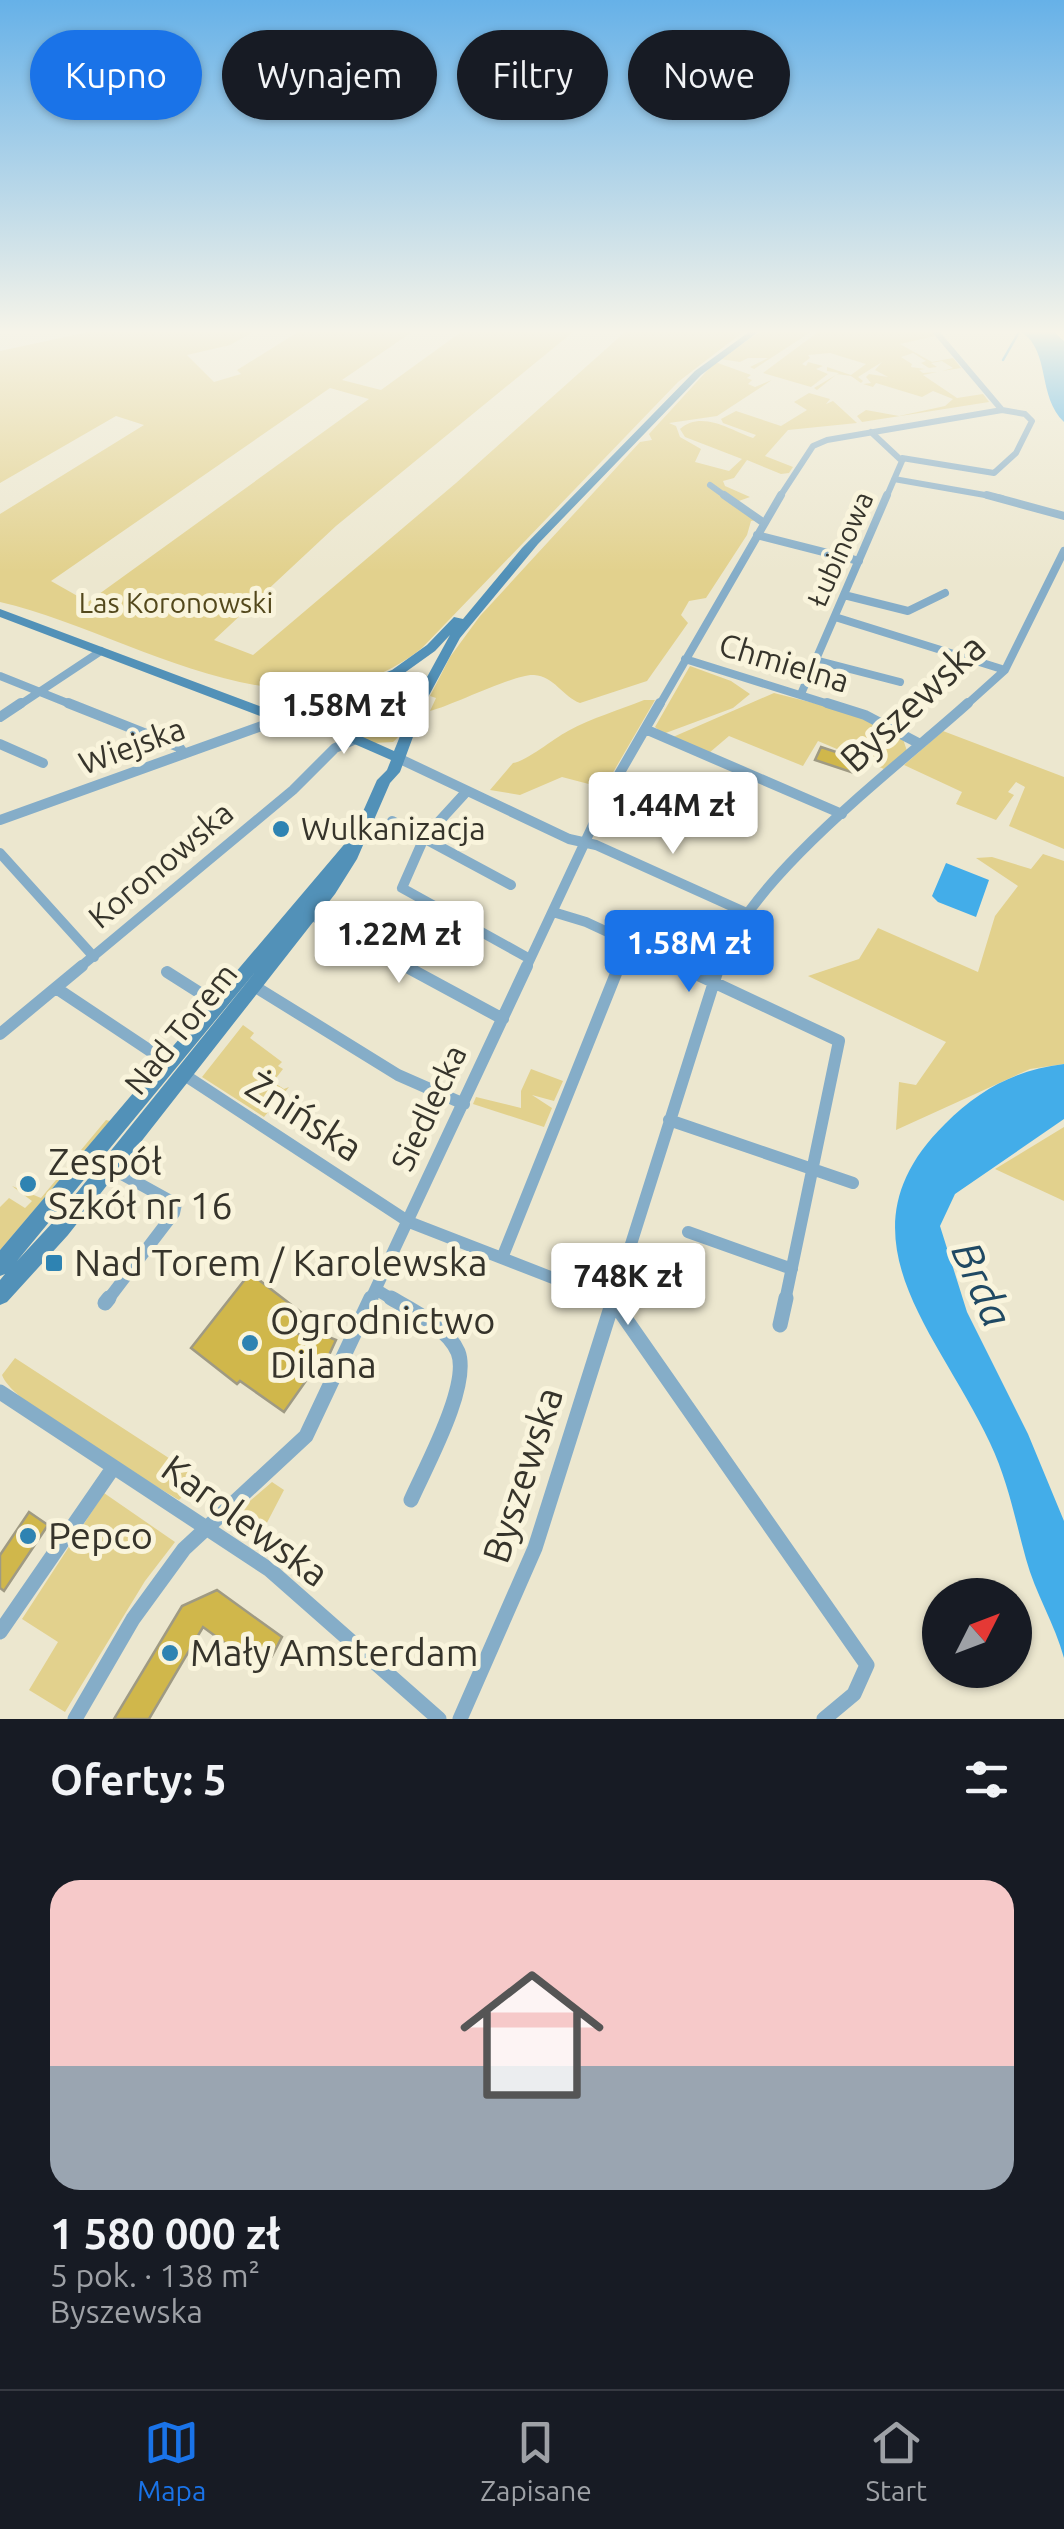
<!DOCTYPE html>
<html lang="pl">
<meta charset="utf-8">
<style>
:root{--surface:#171b24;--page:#20242c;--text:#f1f3f6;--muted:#9ea1a6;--line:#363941;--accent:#1a73e8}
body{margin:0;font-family:Ubuntu,sans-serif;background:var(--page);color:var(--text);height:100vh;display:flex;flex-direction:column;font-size:38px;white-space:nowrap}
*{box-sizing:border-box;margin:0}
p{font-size:32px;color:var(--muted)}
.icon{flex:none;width:55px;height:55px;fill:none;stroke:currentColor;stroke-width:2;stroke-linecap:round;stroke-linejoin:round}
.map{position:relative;height:1719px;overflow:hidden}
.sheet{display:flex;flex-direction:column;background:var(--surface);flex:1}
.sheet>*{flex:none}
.top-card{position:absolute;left:30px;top:30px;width:1005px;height:90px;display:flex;gap:20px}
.needle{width:65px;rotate:48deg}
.fabs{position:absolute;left:922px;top:1578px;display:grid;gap:20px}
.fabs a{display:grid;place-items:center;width:110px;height:110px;border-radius:50%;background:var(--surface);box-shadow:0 2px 8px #0004;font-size:50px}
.price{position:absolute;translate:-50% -85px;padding:0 22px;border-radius:10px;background:#fff;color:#222;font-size:32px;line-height:65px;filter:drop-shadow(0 2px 5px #0008)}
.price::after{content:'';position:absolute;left:50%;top:60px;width:30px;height:22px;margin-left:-15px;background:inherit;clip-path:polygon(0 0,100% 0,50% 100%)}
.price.on{background:var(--accent);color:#fff}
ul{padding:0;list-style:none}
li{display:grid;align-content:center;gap:20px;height:530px;padding:0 50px}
li span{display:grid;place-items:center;height:310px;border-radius:30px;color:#555}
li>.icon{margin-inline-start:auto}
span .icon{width:180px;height:180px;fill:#fffc;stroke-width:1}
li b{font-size:42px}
h2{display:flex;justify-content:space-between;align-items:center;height:120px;padding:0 50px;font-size:42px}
.pill{padding:0 35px;border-radius:45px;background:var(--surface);box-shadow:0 2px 8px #0004;font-size:35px;line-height:90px}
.pill.on{background:var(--accent);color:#fff}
.tab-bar{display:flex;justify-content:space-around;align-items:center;height:140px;border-top:2px solid var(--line);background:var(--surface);font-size:28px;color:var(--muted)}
.tab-bar a{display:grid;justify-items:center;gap:5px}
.tab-bar .on{color:var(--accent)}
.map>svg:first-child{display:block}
.green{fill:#e2d18d;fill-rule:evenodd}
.water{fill:#43ade9}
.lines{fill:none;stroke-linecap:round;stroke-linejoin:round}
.stream{stroke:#43ade9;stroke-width:2.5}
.building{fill:#d0b74b;stroke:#9f9a83;stroke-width:2.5}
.street-far4{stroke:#85adc8;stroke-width:6}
.street-far3{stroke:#85adc8;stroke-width:8}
.street-far2{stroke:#85adc8;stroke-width:10}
.street-far1{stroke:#85adc8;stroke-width:12}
.street{stroke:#85adc8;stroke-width:15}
.secondary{fill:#5291b8;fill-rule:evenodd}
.poi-dot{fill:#2e83b2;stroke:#f9f4dc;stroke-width:4}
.labels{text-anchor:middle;stroke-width:10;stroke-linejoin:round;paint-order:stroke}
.far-street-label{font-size:28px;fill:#36342b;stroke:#f9f4dc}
.far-park-label{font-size:28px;fill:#53481c;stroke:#f9f4dc}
.street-label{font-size:32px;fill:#36342b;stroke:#f9f4dc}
.poi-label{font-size:32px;fill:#36342b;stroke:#f9f4dc;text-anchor:start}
.near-street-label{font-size:38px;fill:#36342b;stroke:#f9f4dc}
.near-poi-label{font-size:38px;fill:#36342b;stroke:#f9f4dc;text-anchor:start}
.near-water-label{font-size:42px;font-style:italic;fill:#1f4963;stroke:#f9f4dc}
</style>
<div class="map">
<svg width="1064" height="1719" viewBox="0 0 1064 1719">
<rect width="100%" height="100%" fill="#ece7cf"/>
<path class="green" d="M88,332H253L230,345L187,355L214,382L241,374L237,370L298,332H412L342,380L381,390L461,332H573L336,526L214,640L253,655L456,483L625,332H743L678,382L422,648C293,751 134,633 0,602V514L144,425L116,416L0,483V351ZM330,388L369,399L88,602L51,581Z
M760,332H811L754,369L750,367L768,358H748L740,362L720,359Z
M818,332H933L935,336L900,344L932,362L953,358L961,368L942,371L953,368L942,361L931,363L937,367L929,368L921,363L926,361L913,353L901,357L912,364L911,367L925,369L919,370L923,373L937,372L923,375L957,398L983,394L989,402L862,422L857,416L866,410L899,416L945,406L953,399L933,391L922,397L876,383L873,387L863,384L871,383L866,377L869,374L888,377L875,370L882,362L858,377L863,381L861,383L851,376L837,374L817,390L814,388L839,373L827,371V367L851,375L866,364L830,353L808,355L810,358L802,364L806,366L808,362L823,366L816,369L828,374L811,387L763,373Z
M715,362L751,375L747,378L752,380L748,384L755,387L772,380L717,416L669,423L676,426L680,437L701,449L695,462L729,471L742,459L685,437L680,429C702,409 734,432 753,438L756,435L723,423L721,419L736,411L781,426L807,410L794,402L809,393L830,399L826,404L833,401L857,423L788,430L765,456L793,467L789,473L781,474L747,460L734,478L723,481L725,486L750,497L736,502L757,520L751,521L747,535L706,598L689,601L681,615L688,623L647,681L580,703C563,697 554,676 534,675C517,673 453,705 430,711L436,698L430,696L450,657L480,616L640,442L652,440L649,434Z
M690,666L731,681L750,694L733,708L663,734L655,727Z
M404,678L414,683C418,698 406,732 393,742L373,743L322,721L323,709C338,698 385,678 404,678Z
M774,693L857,714L903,739L907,751L884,769L818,741L803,766L729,736L709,753L673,737Z
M644,700H655L604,788L562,777L520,795L490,790L513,763C527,761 553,739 568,731C592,718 619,710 644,700Z
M943,731L1064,777V849L1009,826L1025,787L1016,782L1008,792L1014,795L996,820L956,804L962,792L904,765Z
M1043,854L1064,861V1064L1030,1069L896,1130L899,1082L916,1085L946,1042L808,976L859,959L878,928L978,972L995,916L1018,886L976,858L992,857L1031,869Z
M243,1025L254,1033L250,1038L282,1062L278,1066L283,1069L273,1082L284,1089L289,1087L264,1117L202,1077Z
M531,1069L563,1081L554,1101L532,1095L552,1108L544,1127L473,1104L476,1097L521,1108V1091Z
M106,1120L110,1121L0,1250V1207L9,1198L25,1208L32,1201L12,1186L41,1198Z
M1064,1127V1201L995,1169Z
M15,1358L218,1490L214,1496H183L179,1500C147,1480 11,1404 2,1375Z
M272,1482L284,1490L258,1540L241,1530L237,1512Z
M104,1493L175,1542L145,1581L65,1712L29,1690L58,1642L22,1619Z"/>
<path class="water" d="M1022,332H1054L1064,341V422C1037,396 1051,353 1022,332Z
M946,863L989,880L976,917L938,902L932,896Z
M1064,1064V1119L955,1194L940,1226L967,1312L1028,1434L1064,1521V1658C1055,1624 1035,1593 1026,1559C1015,1519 1008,1481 990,1443C939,1333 832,1235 945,1124C979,1090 1015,1070 1064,1064Z"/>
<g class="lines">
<path class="stream" d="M1003,360L1019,332"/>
</g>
<path class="building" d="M821,747L860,760L854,773L815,760Z
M250,1273L302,1313L291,1329L312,1343L321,1334L336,1340L318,1379L310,1375L284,1412L240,1381L237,1384L191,1348Z
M29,1512L48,1525L4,1591L0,1588V1555Z
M217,1590L282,1637L272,1656L263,1649L255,1665L203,1627L149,1719H114L182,1606Z"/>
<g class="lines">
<path class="street-far4" d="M936,332L1002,410
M871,432L902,461L886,498
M894,479L1002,498
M710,485L728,498
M779,498L813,446L827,440L1002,410L1025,414L1032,421L1016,453L994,473L902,458"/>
<path class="street-far3" d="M724,495L764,523
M987,495L1064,516
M757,535L859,561
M844,595L908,611L945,593
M835,617L1005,670
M685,659L835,706
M815,660L900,682
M0,676L75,706
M801,694L887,495
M18,706L101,651
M659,706L781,495
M965,706L1005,670L1064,551"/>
<path class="street-far2" d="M68,703L179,747L184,754
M827,703L865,715L920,744
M0,717L21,703
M645,729L842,814
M0,744L43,763
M398,758L569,839L596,845L749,914
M467,791L424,838L402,888L530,959
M0,820L281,719
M392,821L511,885
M0,853L94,957
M553,912L586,922L685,968
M311,915L410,968
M79,968L293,790L335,748L356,739
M526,968L607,795L660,703
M618,968L628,943
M718,968C746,880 897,767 968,703"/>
<path class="street-far1" d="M405,966L503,1019
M679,966L839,1041L785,1301
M167,972L219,1005
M254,986L398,1075L464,1104
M56,988L170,1064
M0,1034L82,966
M183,1074L409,1222L612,1301
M669,1120L853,1183
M688,1232L792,1269
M502,1258L619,966
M377,1290L395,1301
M107,1301L174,1213L176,1204L109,1167
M370,1301L527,966
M613,1301L719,966"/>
<path class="street" d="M391,1298C412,1310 448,1328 458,1352C471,1385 425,1468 411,1500
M605,1298L613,1301L867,1665L854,1694L824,1719
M105,1303L109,1298
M780,1325L786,1298
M0,1392L270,1570L439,1719
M0,1632L113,1468
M75,1719L133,1619L184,1549L306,1436L371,1298
M460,1719L535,1548L614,1298"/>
<path class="secondary" d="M749,332H758L701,375L538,544L460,638L427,699L400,772L390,783L357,859L335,894L68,1235L7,1302L0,1305V1280L5,1274L0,1276V1250L353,834L377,780L387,770L391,760L336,736L276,722L0,617V609L281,714L392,670L427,645L454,617L463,619L522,548L695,371ZM450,635L415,699L394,751L345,729L296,718L400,676L435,651ZM256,971L54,1221L17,1261Z"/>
</g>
<linearGradient id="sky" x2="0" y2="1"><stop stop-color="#66b1e8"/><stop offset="0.58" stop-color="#f6f4e9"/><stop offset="1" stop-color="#f6f4e9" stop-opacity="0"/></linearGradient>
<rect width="1064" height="572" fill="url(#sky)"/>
<g class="poi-dot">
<circle cx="281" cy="829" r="10"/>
<circle cx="28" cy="1184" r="10"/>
<rect x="44" y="1253" width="20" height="20" rx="5"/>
<circle cx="250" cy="1343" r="10"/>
<circle cx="28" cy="1536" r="10"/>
<circle cx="170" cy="1653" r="10"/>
</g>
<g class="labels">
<g class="far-street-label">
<text transform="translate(840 549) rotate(-66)" y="10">Łubinowa</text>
</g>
<g class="far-park-label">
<text x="176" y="613">Las Koronowski</text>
</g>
<g class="street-label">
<text transform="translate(784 663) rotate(17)" y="11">Chmielna</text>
<text transform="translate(132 746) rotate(-20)" y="11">Wiejska</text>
<text transform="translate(161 865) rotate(-40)" y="11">Koronowska</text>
<text transform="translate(181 1029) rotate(-51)" y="11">Nad Torem</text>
<text transform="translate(429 1108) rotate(-65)" y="11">Siedlecka</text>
</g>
<g class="poi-label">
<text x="301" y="840">Wulkanizacja</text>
</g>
<g class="near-street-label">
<text transform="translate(913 703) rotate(-43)" y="13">Byszewska</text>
<text transform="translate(304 1117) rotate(33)" y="13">Żnińska</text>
<text transform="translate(523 1475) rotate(-72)" y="13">Byszewska</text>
<text transform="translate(245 1521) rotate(36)" y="13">Karolewska</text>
</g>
<g class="near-poi-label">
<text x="48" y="1175">Zespół<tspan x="48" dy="44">Szkół nr 16</tspan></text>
<text x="74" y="1276">Nad Torem / Karolewska</text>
<text x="270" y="1334">Ogrodnictwo<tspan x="270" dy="44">Dilana</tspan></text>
<text x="48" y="1549">Pepco</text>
<text x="190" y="1666">Mały Amsterdam</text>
</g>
<g class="near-water-label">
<text transform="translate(982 1284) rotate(66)" y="15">Brda</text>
</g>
</g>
</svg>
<div class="fabs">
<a><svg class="needle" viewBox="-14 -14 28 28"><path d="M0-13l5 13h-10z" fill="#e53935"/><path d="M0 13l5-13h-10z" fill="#9ea1a6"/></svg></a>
</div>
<b class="price" style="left:344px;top:757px">1.58M zł</b>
<b class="price" style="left:673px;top:857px">1.44M zł</b>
<b class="price" style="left:399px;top:986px">1.22M zł</b>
<b class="price on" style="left:689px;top:995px">1.58M zł</b>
<b class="price" style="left:628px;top:1328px">748K zł</b>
<div class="top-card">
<a class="pill on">Kupno</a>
<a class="pill">Wynajem</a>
<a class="pill">Filtry</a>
<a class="pill">Nowe</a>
</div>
</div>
<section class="sheet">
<h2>Oferty: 5<svg class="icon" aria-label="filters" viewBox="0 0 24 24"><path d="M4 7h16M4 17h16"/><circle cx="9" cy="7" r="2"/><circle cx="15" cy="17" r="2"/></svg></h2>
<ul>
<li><span style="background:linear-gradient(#f6c9c9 60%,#9aa5b1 0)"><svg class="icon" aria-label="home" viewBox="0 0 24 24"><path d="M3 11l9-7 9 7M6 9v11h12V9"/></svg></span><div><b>1 580 000 zł</b><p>5 pok. · 138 m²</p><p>Byszewska</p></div></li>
</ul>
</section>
<nav class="tab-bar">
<a class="on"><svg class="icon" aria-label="map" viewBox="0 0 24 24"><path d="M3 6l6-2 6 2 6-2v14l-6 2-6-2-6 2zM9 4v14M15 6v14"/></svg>Mapa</a>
<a><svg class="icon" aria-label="saved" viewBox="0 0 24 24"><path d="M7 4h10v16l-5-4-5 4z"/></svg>Zapisane</a>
<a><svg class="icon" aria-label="home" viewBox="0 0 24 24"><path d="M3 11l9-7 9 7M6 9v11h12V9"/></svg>Start</a>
</nav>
